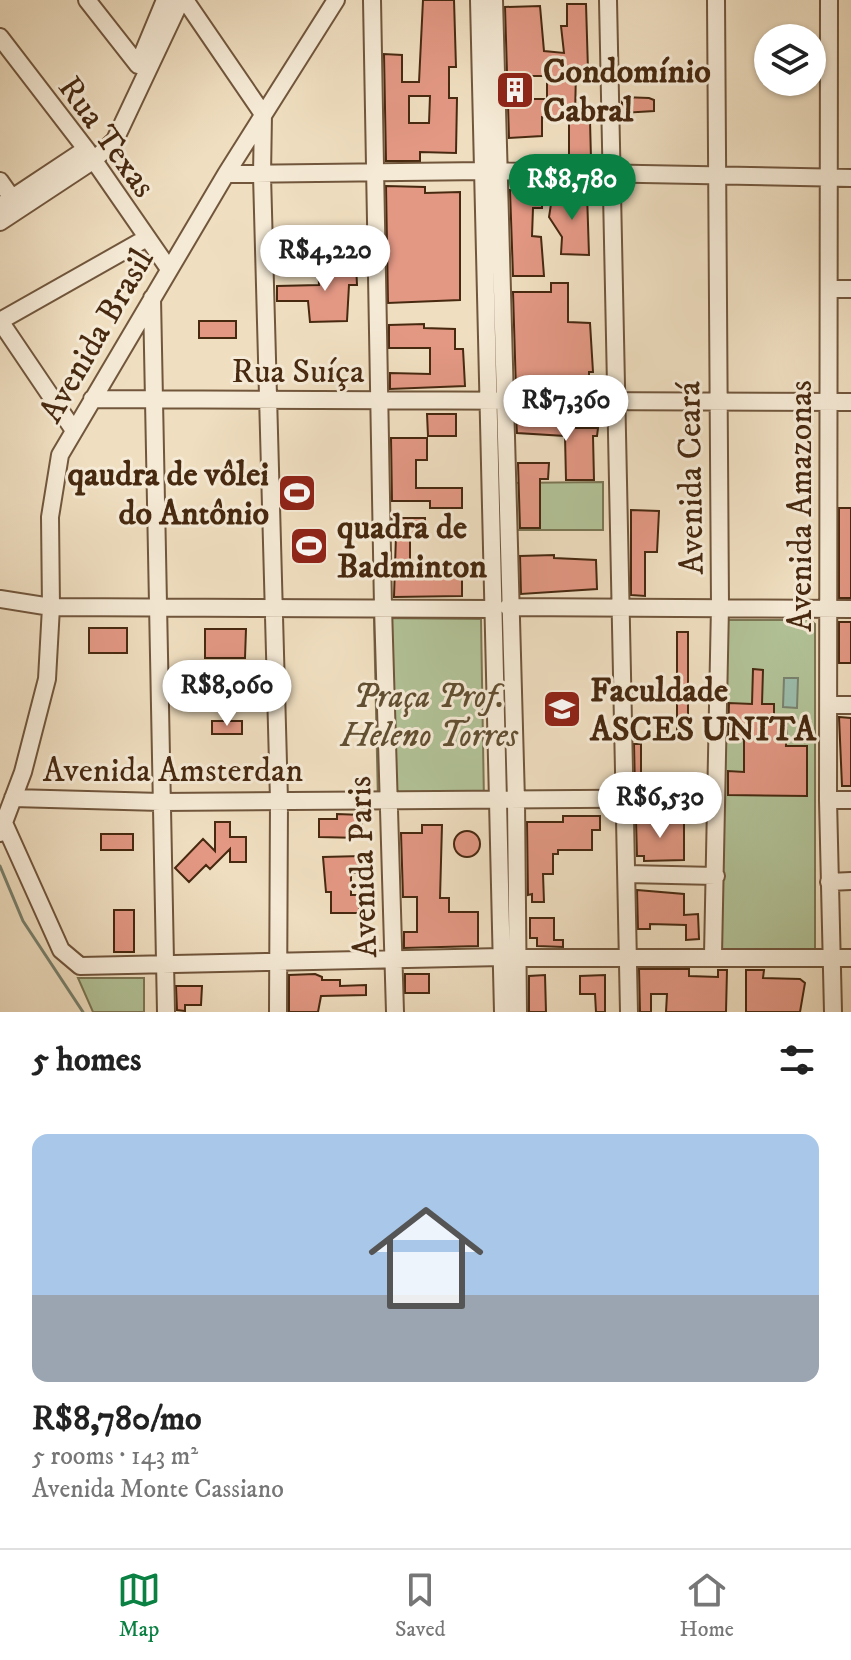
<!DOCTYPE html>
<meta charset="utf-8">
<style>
:root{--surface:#fff;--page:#f6f6f6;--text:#222;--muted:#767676;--line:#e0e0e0;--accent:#0b8043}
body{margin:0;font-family:"IM FELL DW Pica",serif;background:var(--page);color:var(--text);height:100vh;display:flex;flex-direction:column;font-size:30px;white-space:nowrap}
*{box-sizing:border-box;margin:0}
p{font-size:26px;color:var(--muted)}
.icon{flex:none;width:44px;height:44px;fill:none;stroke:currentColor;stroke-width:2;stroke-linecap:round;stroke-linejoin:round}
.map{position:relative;height:1012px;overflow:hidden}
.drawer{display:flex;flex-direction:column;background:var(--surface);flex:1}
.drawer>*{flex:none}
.tools{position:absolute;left:754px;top:24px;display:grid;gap:16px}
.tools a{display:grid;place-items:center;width:72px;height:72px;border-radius:50%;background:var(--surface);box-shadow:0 2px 6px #0004;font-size:40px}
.price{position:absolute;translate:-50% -68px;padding:0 18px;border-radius:28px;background:#fff;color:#222;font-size:26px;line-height:52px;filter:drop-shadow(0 2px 4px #0008)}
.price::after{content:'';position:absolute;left:50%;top:48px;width:24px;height:18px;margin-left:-12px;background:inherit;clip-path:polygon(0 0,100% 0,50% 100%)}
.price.on{background:var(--accent);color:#fff}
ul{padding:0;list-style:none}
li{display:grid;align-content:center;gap:16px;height:424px;padding:0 32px}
li span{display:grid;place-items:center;height:248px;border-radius:16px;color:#555}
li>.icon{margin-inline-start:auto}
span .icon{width:144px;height:144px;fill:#fffc;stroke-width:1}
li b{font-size:34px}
h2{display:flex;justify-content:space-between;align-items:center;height:96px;padding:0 32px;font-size:34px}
.tab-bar{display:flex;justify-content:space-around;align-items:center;height:112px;border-top:2px solid var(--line);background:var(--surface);font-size:22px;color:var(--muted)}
.tab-bar a{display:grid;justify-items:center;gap:4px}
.tab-bar .on{color:var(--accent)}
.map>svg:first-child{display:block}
.green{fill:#b2c297;stroke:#7c7654;stroke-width:2}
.water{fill:#9bbdac;stroke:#79826e;stroke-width:2}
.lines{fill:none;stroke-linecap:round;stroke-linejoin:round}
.stream{stroke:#79826e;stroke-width:3}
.building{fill:#e39884;stroke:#472910;stroke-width:2;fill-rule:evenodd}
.minor-casing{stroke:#71563c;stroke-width:20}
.minor{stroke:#f5ead6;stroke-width:16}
.labels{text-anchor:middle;stroke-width:6;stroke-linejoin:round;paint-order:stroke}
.poi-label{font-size:34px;font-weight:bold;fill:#472910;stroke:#f5ead6;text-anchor:start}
.street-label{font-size:34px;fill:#472910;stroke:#f5ead6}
.park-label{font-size:34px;font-style:italic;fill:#624f32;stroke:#f5ead6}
</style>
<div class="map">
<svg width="851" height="1012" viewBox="0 0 851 1012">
<rect width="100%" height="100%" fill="#efdec0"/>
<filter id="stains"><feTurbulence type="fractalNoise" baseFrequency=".0025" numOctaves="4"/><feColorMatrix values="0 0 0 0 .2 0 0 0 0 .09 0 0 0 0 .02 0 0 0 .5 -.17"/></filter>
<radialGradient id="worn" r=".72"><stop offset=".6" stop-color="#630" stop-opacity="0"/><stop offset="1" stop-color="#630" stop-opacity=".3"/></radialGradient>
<path class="green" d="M282,480L310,481L314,506L281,505Z
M603,482V530H507L506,483Z
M374,618L481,619L484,803L378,802Z
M721,620H810L815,624V951L721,953Z
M78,978H144V1012H93Z"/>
<path class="water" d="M784,678H798L797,708L783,707Z"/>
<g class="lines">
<path class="stream" d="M0,866L23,921L83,1012"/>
</g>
<path class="building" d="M423,0H454L456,67H449V98H457L456,153L420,152V161H386L384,54L402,55V82H419ZM409,96H430L429,123H409Z
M567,4H586L588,70H576L575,118L542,117V136L509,138L505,7L540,6L544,51L564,53L561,26H567ZM531,76H547V99H531Z
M622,97L649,98L654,100V111L622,113Z
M569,121H590L591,159H569Z
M386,186L425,187V193L460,192V300L388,303Z
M510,190H542V208H533L532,236L541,237L544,276H513Z
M564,192L587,193L589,255L561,254L562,237L549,217L551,204Z
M309,229H346V248H309Z
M275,245H307L308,264H275Z
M356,264L357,285H349L347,321L310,322L308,301H277V286L319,285L318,265Z
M551,283H568V322L590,323L593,372H589V390H516L513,292H551Z
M199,321H236V338H199Z
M424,324V328L455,329V349H463L465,386L390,389V373L430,374V348H389V325Z
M427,414H456V436H428Z
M516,417L576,419V428H598L597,436H593L594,480H566L565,436L517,433Z
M391,438H427V460H416V488H462V508H430V501H392Z
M518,463H549L548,479H540V528H520Z
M839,508H851V598H839Z
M631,510L659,511L657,552H645V596L631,595Z
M392,518H425V534H410V566L421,571L427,566L434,571L438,565H462V596L394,597L396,535H393Z
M554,555V558L596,560L597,589L521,594L520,556Z
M839,622H851V663H839Z
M89,628H127V653H89Z
M205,629H246L245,658H205Z
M677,632H688V734L677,733Z
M753,669L763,670L762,704H774V717H787L786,746H807V796L728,795V771L744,772V739H728L729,703L752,704Z
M839,717L851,718V786H842Z
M212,721H242V734H212Z
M634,744H641V788H635Z
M337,814L362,815L361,838L319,837V819H337Z
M563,816H600V830H592V850H558V854H553V874H543L544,902H532V894L528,895L527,822H563Z
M642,816H652V821H684V860L644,861V856H637L636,820H642Z
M215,822H230V837H246V862H230V849L210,869L206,865L189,882L175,868L203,839L215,851Z
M422,825H442L440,898H449V912H478V946L404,948V932H417V897H403L401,833H422Z
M454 844a13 13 0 1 1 26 0a13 13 0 1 1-26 0Z
M101,834H133V850H101Z
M362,856V873H351V895H359V913H331V892H326L323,857Z
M637,890L684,894V915L698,914L699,939L686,940V925L650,924V929H638Z
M114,910H134V952H114Z
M530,918H554V940H563V947L537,946V938H530Z
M639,969H689V976L718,977V970H727L726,1012H666L667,994H651V1012H640Z
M746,970H764L763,978L800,979L805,983L800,1012H746Z
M315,974L322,977V980H340V986L366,985V995L321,996L318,1012H289V975Z
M405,974H429V993H405Z
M545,975L546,1012H529V976Z
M605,975V1012H596L595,994H580V976Z
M176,986H202L201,1005H185V1011L177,1010Z"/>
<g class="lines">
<defs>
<path id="minor" d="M87,0L138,65L165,0
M185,0L263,114L262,175L279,800L278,1012
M372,0L383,607L395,1012
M479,0L503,1012
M494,0L516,801L518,1012
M608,0L629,1012
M829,0L828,800L833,1012
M0,37L86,149L169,269
M226,174L484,171L851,178
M0,181L12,198
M0,206L86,149
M0,222L94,160L115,140L181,0
M830,289H851
M152,298L166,1012
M0,321L145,239
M0,321L73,429
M92,399L851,402
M0,599L51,607L493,609
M508,607L851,609
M830,705H851
M13,798L161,802L716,798
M828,800H851
M4,823L61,950L80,966L502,957
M0,833L23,772L47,679L51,607L50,517L60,455L226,174L336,0
M627,874L716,876
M829,882L851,881
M713,955L720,606L716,0
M517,958H851"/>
</defs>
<use href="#minor" class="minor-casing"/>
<use href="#minor" class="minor"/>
</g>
<defs>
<symbol id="building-square" viewBox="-11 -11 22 22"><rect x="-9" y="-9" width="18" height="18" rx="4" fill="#8f2418" stroke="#f5ead6"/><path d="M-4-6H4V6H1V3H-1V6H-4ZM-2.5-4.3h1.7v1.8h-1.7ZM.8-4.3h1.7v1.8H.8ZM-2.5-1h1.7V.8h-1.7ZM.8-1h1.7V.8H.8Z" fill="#fff"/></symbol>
<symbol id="stadium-square" viewBox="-11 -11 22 22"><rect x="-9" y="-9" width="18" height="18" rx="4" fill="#8f2418" stroke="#f5ead6"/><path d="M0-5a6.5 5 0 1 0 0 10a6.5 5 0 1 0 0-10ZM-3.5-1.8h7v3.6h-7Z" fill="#fff"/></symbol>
<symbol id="university-square" viewBox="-11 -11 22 22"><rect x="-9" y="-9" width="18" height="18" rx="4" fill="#8f2418" stroke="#f5ead6"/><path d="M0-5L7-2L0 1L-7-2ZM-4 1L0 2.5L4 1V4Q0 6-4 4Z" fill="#fff"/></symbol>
</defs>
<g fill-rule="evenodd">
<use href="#building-square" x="493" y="68" width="44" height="44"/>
<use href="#stadium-square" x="275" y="471" width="44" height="44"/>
<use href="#stadium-square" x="287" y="524" width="44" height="44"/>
<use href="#university-square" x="540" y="687" width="44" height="44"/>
</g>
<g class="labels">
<g class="poi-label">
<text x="543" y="82">Condomínio<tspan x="543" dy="39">Cabral</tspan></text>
<text x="269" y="485" text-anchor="end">qaudra de vôlei<tspan x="269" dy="39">do Antônio</tspan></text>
<text x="337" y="538">quadra de<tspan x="337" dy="39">Badminton</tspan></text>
<text x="590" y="701">Faculdade<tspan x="590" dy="39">ASCES UNITA</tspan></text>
</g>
<g class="street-label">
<text transform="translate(108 136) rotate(54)" y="12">Rua Texas</text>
<text transform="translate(95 335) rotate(-60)" y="12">Avenida Brasil</text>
<text x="298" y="382">Rua Suíça</text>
<text transform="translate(689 478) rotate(-91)" y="12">Avenida Ceará</text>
<text transform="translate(799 506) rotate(-90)" y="12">Avenida Amazonas</text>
<text x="173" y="781">Avenida Amsterdan</text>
<text transform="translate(361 867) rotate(-92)" y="12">Avenida Paris</text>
</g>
<g class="park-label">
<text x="429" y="707">Praça Prof.<tspan x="429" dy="39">Heleno Torres</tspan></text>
</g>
</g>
<rect width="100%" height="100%" filter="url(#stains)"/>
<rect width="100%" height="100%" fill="url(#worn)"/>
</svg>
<div class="tools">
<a><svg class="icon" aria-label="layers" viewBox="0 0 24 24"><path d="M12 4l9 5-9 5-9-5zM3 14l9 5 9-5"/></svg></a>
</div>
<b class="price on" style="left:572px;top:222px">R$8,780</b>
<b class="price" style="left:325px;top:293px">R$4,220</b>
<b class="price" style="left:566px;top:443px">R$7,360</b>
<b class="price" style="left:227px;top:728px">R$8,060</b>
<b class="price" style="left:660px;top:840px">R$6,530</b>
</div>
<section class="drawer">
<h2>5 homes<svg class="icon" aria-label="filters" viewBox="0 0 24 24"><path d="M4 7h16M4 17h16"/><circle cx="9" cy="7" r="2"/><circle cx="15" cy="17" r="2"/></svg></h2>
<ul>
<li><span style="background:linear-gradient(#a9c7e8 65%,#9aa5b1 0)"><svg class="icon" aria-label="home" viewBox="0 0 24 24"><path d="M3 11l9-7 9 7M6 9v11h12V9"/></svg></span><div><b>R$8,780/mo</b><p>5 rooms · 143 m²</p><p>Avenida Monte Cassiano</p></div></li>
</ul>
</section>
<nav class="tab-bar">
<a class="on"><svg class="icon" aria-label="map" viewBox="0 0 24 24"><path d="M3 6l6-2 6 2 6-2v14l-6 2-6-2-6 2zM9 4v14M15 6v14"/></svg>Map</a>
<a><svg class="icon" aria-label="saved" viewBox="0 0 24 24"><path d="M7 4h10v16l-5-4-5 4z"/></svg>Saved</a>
<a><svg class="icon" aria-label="home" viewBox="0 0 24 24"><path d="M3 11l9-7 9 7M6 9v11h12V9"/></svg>Home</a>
</nav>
